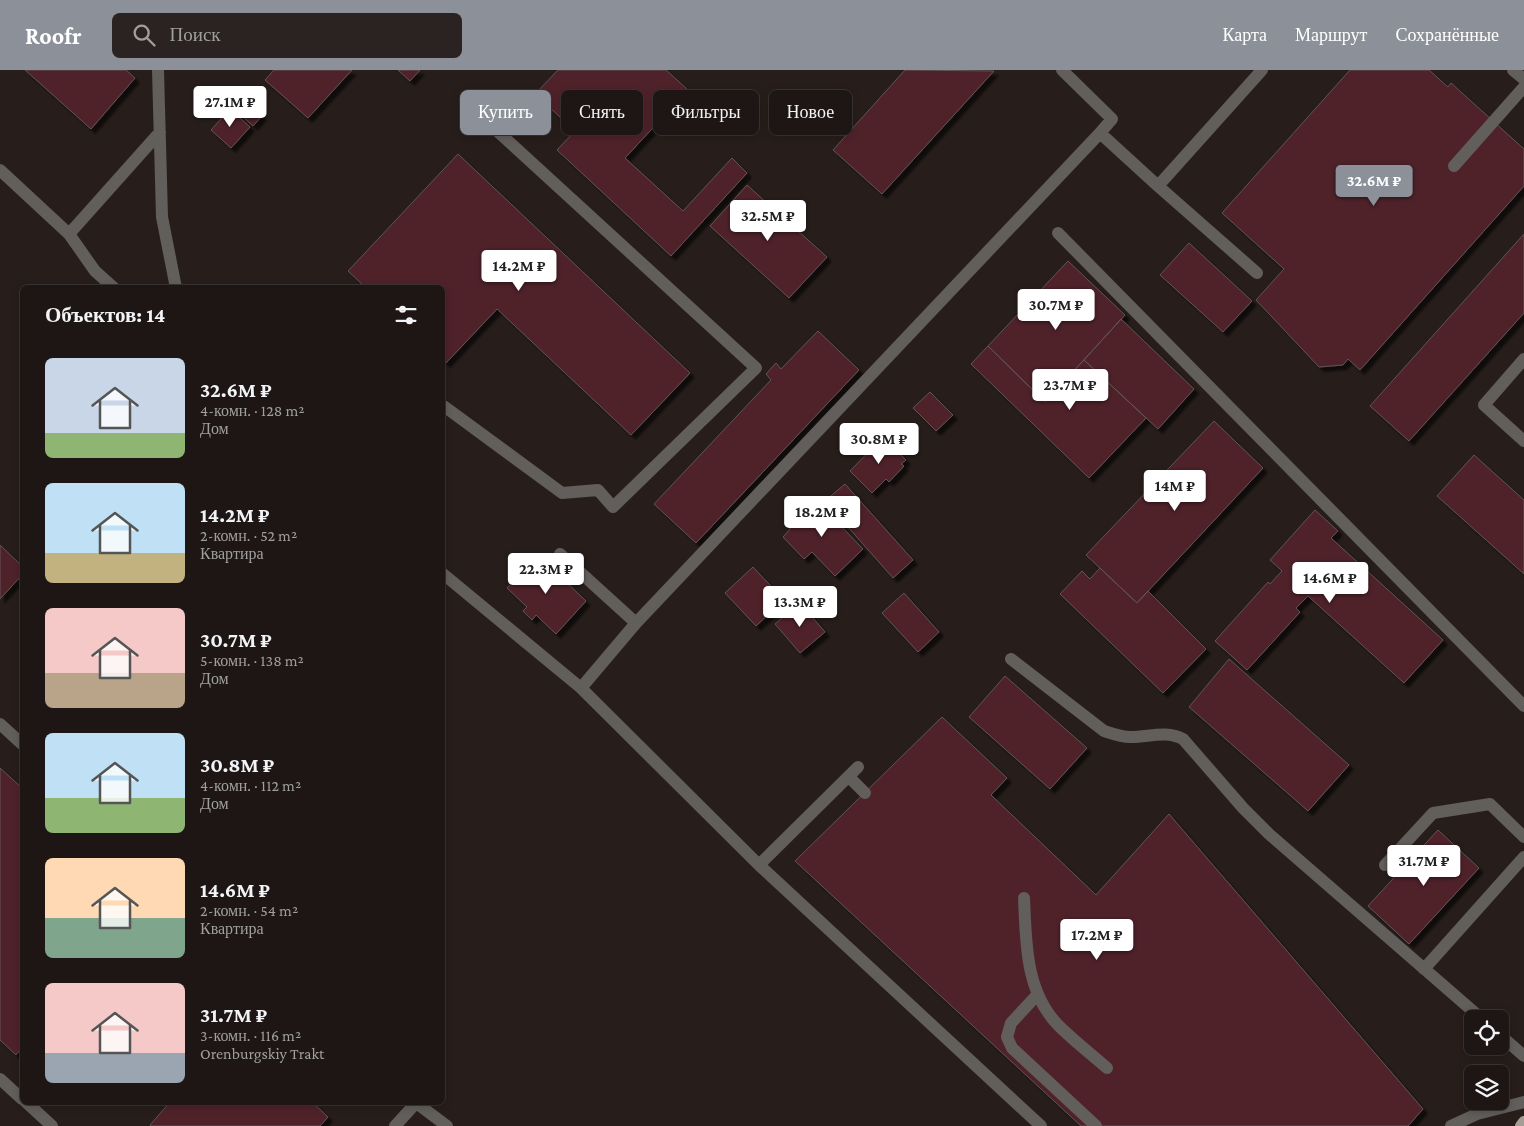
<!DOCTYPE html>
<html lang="ru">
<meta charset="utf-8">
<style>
:root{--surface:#1d1614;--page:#2a2322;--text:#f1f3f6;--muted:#a09fa0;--line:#3b3534;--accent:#8c9099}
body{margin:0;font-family:"Crimson Pro",serif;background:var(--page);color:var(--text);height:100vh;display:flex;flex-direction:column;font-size:19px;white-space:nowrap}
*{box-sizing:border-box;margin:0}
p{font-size:16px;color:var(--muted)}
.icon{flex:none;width:28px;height:28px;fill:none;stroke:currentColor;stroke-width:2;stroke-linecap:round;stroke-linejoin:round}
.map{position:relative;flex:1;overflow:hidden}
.panel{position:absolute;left:20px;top:215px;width:425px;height:820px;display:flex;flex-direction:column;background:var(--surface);border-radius:8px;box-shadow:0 2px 8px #0003,0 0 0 1px var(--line)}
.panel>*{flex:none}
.guide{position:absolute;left:460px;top:20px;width:475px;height:45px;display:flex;gap:10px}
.tools{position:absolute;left:1464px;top:940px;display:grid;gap:10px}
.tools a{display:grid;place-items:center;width:45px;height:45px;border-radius:8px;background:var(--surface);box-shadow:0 2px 8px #0003,0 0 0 1px var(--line);font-size:25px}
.price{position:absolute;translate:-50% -42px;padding:0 11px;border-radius:5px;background:#fff;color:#222;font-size:16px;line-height:32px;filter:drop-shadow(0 1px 2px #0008)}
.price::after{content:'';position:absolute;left:50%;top:30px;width:15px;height:11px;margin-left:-8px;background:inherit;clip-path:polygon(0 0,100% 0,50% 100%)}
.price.on{background:var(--accent);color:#fff}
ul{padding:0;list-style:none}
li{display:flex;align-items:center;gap:15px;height:125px;padding:0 25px}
li span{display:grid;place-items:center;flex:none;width:140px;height:100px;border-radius:8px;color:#555}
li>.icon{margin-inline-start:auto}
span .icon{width:60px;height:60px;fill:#fffc;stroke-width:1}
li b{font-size:21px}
h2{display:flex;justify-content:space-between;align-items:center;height:60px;padding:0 25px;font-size:21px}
.pill{padding:0 18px;border-radius:8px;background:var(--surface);box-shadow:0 2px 8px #0003,0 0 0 1px var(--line);font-size:18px;line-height:45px}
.pill.on{background:var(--accent);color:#fff}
header{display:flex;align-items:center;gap:30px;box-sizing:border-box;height:70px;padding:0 25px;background:var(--accent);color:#fff}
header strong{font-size:24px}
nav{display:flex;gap:28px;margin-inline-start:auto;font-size:18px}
.search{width:350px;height:45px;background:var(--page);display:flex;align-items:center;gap:12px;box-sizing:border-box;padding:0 18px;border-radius:8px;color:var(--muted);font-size:19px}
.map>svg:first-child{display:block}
.building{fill:#50212b;stroke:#605456;filter:url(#shadow)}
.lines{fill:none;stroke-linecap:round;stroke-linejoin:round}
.lane{stroke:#625e5b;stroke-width:12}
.primary{stroke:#a59d96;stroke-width:12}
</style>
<header>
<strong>Roofr</strong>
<div class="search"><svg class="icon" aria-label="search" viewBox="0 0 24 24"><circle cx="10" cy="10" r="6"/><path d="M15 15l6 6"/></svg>Поиск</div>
<nav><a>Карта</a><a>Маршрут</a><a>Сохранённые</a></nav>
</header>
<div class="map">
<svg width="1524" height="1056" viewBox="0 0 1524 1056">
<defs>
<filter id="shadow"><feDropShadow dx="4.5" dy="4.5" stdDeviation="1" flood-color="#0009"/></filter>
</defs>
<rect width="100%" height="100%" fill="#271e1b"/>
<path class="building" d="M25,0H126L135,8L91,59Z
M274,0H352L308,48L265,10Z
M398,0H420L410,11Z
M558,0H666L688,20L625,88L683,141L732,88L747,103L671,186L557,80L575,61L535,24Z
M905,0L994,1L882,124L833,80Z
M1350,0H1429L1448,17L1451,13L1524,79V116L1360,300L1348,289L1343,295L1319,297L1256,230L1284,199L1222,143Z
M241,27L262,46L253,56L232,37Z
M230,39L250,57L231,78L211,60Z
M458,84L690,303L631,365L497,239L446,293L442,290V218H366L348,201Z
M747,115L827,187L789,228L710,156Z
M1524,164V243L1409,371L1370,336Z
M1189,173L1252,231L1223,262L1160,205Z
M1068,191L1125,245L1045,332L988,276Z
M1121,249L1194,319L1158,359L1084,290Z
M818,261L859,300L696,473L654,434L771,310L766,304L776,293L781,299Z
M988,276L1045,332L1084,290L1146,348L1089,408L971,294Z
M930,322L953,345L936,361L913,338Z
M1214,351L1263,398L1137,533L1086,485Z
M883,367L906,390L901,394L904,396L889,412L886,409L872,423L850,401Z
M1474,385L1524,430V504L1437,426Z
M845,414L913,490L893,508L825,431Z
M814,428L863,479L835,506L812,482L804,489L783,467L790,459L786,454Z
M1315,440L1338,461L1331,468L1443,570L1404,613L1308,526L1296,538L1300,542L1247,600L1215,571L1268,512L1270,514L1282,501L1270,490Z
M0,475L22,496V505L0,529Z
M538,485L586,531L556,564L536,545L532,550L523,541L527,537L507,518Z
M753,497L784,530L756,556L725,523Z
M1100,498L1137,533L1148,521L1206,579L1163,623L1060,524L1082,501L1090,509Z
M904,523L939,562L918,582L882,543Z
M800,533L825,562L800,583L775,554Z
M1229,589L1349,695L1308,741L1189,637Z
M1005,606L1087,678L1050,719L969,647Z
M942,647L1007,708L991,725L1096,825L1169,744L1423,1039L1408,1056H1081L795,791Z
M0,698L22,718V977L16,985L0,970Z
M1438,760L1479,798L1409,874L1368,836Z
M170,1032H312L328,1047L320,1056H151L150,1055Z"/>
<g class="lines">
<path class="lane" d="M158,0L162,147L176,218
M1062,0L1112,49L1100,63
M1513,0L1524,9
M1454,96L1524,17
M0,100L69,164L95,201L114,218
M1158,116L1257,203
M1058,163L1524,636
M69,164L160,62
M1524,289L1484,335L1524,371
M442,340L445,337L562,423L598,420L613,437L756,298L494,58
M560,484L636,553
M442,503L581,618
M1011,589L1104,661C1113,664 1121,667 1131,667C1149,667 1166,660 1183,669L1243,738L1269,764L1482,949
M0,654L22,674
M849,707L865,723
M759,795L858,697
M1385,795L1433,743L1490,734L1524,767
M1024,828C1026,871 1025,921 1058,955C1073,970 1091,984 1107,998
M1424,899L1524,787
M1038,924L1011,953L1007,967L1012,978L1096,1056
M1500,965L1524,986
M0,1009L22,1029
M26,1032L52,1056
M415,1032L447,1056
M395,1056L416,1033
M1041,1056L759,795L581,618L636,553L1100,63L1158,116L1262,0
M1451,1056L1477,1044L1524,1032"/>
<path class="primary" d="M1521,1056L1524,1052"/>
</g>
</svg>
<div class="tools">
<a><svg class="icon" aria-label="locate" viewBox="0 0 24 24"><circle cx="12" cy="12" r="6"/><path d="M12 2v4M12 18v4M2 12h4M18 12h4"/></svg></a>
<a><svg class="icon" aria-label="layers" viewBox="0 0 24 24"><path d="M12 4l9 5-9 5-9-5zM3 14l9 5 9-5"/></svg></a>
</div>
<b class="price" style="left:230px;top:58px">27.1M ₽</b>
<b class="price on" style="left:1374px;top:137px">32.6M ₽</b>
<b class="price" style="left:768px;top:172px">32.5M ₽</b>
<b class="price" style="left:519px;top:222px">14.2M ₽</b>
<b class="price" style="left:1056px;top:261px">30.7M ₽</b>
<b class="price" style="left:1070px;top:341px">23.7M ₽</b>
<b class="price" style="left:879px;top:395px">30.8M ₽</b>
<b class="price" style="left:1175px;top:442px">14M ₽</b>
<b class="price" style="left:822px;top:468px">18.2M ₽</b>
<b class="price" style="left:546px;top:525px">22.3M ₽</b>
<b class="price" style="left:1330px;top:534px">14.6M ₽</b>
<b class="price" style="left:800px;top:558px">13.3M ₽</b>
<b class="price" style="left:1424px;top:817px">31.7M ₽</b>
<b class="price" style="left:1097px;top:891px">17.2M ₽</b>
<div class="guide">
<a class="pill on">Купить</a>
<a class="pill">Снять</a>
<a class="pill">Фильтры</a>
<a class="pill">Новое</a>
</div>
<section class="panel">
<h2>Объектов: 14<svg class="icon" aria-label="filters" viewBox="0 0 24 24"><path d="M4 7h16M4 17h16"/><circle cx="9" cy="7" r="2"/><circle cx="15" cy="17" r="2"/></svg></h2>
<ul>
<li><span style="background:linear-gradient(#c9d6e8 75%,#8fb573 0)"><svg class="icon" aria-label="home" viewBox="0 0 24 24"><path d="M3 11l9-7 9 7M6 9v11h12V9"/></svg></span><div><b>32.6M ₽</b><p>4-комн. · 128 m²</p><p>Дом</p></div></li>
<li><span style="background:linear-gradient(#bfe0f5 70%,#c2b280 0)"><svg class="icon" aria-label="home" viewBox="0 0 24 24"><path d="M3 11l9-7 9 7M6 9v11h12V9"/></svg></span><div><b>14.2M ₽</b><p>2-комн. · 52 m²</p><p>Квартира</p></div></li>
<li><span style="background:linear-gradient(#f6c9c9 65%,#b9a48a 0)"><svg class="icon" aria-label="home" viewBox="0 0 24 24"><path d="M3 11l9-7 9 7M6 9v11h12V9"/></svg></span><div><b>30.7M ₽</b><p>5-комн. · 138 m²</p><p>Дом</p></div></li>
<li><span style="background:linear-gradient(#bfe0f5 65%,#8fb573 0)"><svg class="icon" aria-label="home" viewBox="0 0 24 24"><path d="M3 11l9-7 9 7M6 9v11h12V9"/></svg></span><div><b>30.8M ₽</b><p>4-комн. · 112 m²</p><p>Дом</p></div></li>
<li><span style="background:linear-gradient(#ffd9b3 60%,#7fa58c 0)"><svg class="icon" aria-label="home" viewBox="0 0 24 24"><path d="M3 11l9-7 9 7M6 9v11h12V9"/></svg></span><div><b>14.6M ₽</b><p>2-комн. · 54 m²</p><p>Квартира</p></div></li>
<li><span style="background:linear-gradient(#f6c9c9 70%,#9aa5b1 0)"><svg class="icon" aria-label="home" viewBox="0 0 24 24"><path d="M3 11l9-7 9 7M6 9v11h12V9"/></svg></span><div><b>31.7M ₽</b><p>3-комн. · 116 m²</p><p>Orenburgskiy Trakt</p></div></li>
</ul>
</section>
</div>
